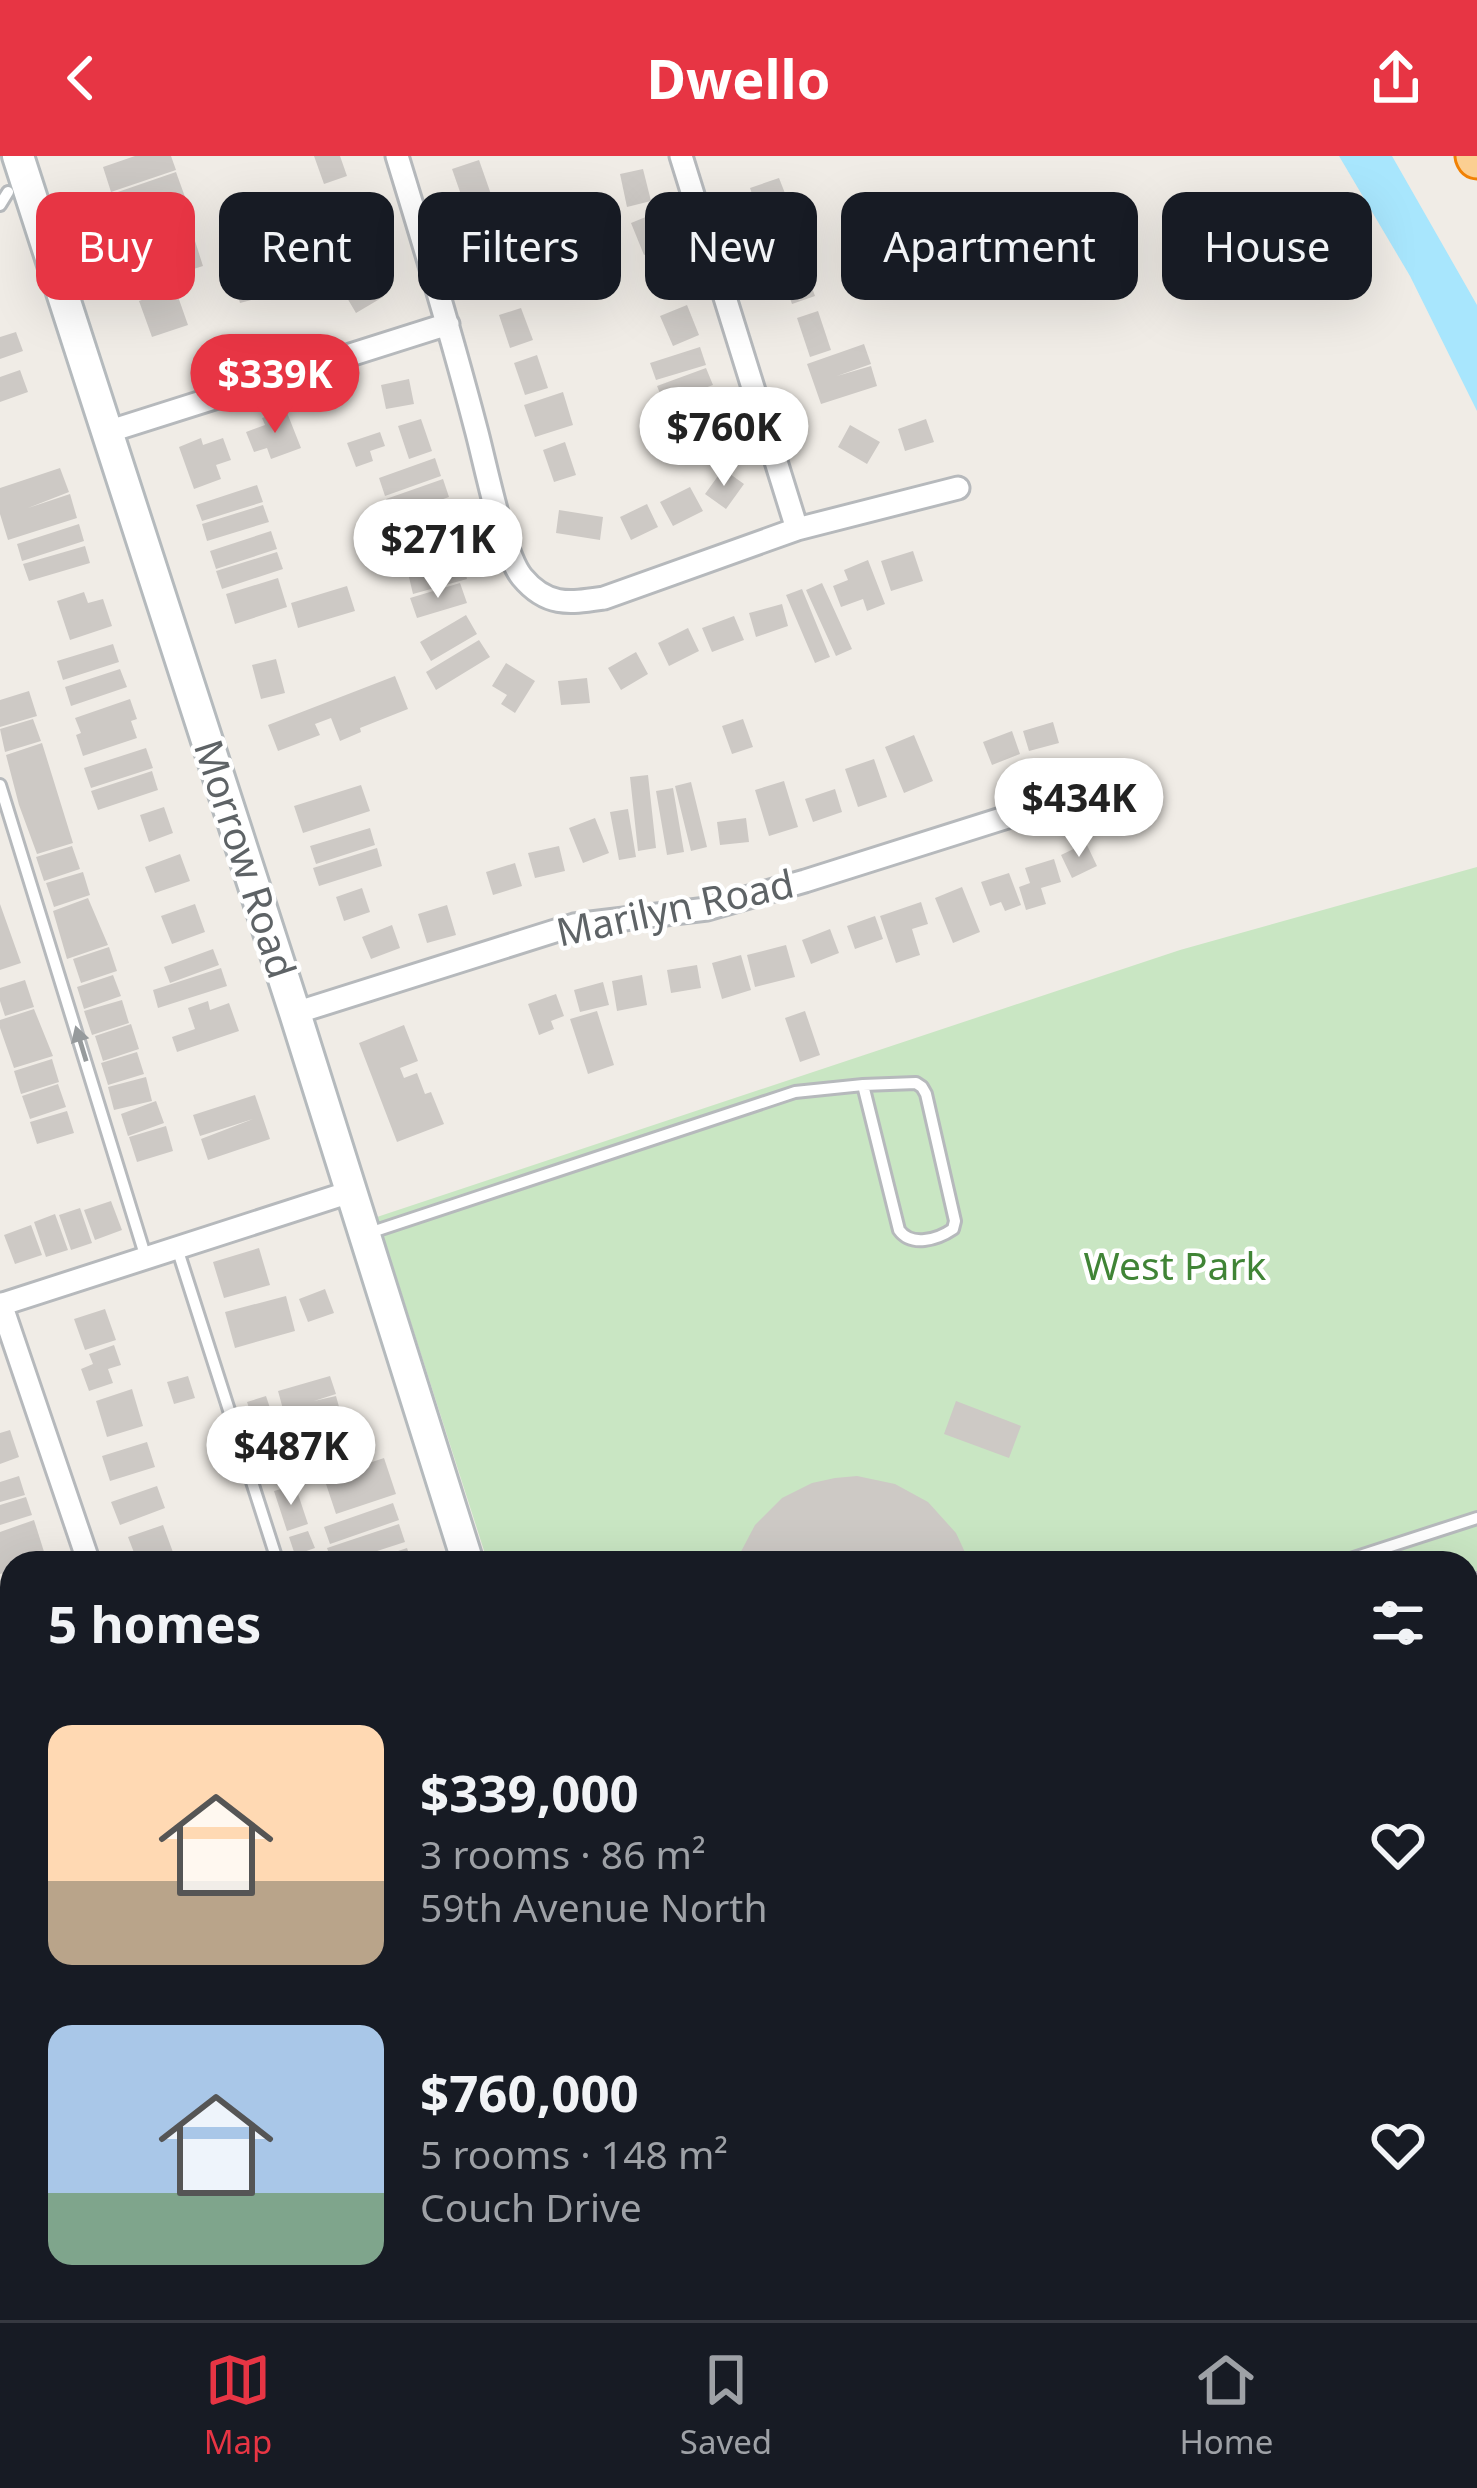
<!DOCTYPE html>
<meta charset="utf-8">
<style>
:root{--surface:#171b24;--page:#20242c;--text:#f1f3f6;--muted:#9ea1a6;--line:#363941;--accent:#e73544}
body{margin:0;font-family:"Noto Sans",sans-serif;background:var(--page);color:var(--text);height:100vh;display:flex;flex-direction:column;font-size:45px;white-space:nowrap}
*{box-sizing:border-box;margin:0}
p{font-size:39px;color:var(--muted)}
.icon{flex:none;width:66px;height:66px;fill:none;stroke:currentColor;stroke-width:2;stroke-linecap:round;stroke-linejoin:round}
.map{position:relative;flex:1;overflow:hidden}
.panel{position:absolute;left:0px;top:1395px;width:1479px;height:771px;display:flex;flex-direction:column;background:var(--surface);border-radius:36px 36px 0 0;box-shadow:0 12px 48px #0002}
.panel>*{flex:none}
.top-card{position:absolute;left:36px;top:36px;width:1407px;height:108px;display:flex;gap:24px}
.price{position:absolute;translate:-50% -102px;padding:0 27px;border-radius:42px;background:#fff;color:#222;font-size:39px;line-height:78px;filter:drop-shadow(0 3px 6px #0008)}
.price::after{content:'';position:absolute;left:50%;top:72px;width:36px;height:27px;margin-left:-18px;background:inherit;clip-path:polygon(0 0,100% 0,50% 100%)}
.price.selected{background:var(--accent);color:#fff}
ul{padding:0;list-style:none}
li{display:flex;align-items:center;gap:36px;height:300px;padding:0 48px}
li span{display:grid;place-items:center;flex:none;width:336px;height:240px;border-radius:24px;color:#555}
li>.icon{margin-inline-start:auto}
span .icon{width:144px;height:144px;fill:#fffc;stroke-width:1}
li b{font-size:51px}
h2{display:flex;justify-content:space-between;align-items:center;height:144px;padding:0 48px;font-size:51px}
.pill{padding:0 42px;border-radius:24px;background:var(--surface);box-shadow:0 12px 48px #0002;font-size:42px;line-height:108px}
.pill.selected{background:var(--accent);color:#fff}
header{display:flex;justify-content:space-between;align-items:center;height:156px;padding:0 48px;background:var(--accent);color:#fff;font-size:54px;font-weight:700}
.menu{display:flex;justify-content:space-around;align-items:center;height:168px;border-top:3px solid var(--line);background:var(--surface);font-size:33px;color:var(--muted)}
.menu a{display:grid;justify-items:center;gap:6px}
.menu .selected{color:var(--accent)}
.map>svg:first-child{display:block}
.green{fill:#c9e6c3}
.water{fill:#a8e6fd}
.building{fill:#cdc9c5}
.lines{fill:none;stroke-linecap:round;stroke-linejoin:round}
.lane-casing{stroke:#b6b9bc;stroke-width:16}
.street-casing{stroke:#b6b9bc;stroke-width:27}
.secondary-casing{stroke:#b5babd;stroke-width:36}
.highway-casing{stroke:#f18104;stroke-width:45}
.lane{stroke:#fff;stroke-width:10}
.street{stroke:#fff;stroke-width:21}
.secondary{stroke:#fff;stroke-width:30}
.highway{stroke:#fbcf92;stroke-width:39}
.oneway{fill:#969a9c}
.labels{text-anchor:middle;stroke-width:9;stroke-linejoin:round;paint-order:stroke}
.street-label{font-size:39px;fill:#5e6366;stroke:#fff}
.park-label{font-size:39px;fill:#408436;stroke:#fff}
</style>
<header><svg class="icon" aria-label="back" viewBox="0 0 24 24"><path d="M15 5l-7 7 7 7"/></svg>Dwello<svg class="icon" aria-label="share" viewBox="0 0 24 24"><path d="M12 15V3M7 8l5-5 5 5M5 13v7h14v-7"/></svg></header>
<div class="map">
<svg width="1477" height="2164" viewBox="0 0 1477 2164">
<rect width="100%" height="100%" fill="#f0ece6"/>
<path class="green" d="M1477,711V1859L1467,1862V1407H488L377,1061L1180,794Z"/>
<path class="water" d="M1339,0H1392L1477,149V255L1410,120Z"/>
<path class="building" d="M135,0H171L176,14L111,36L103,11Z
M314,0H340L347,20L324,28Z
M479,4L493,44L466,53L452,13Z
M643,13L651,45L627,51L620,18Z
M176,16L185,41L120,63L112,38Z
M779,22L790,50L760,61L750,32Z
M351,36L361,65L321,79L311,50Z
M185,58L193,83L137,100L129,76Z
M497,58L507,91L482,99L471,66Z
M653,58L666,90L644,99L631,67Z
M805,59L814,88L766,103L757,75Z
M367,81L377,109L353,117L343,90Z
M195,85L203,110L143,129L135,104Z
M520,101L529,134L494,144L485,111Z
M246,107L255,143L240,147L230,111Z
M805,112L815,140L792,148L782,120Z
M370,119L383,141L356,157L343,135Z
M175,132L188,169L152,181L139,145Z
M687,149L699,179L673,190L660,160Z
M521,152L533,184L510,192L499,159Z
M818,155L831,194L810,201L797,162Z
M16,176L23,195L0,203V181Z
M864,188L871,208L837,220L871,210L877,230L821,248L807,208Z
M700,191L706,209L656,224L650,207Z
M537,199L548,232L525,239L514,207Z
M706,212L713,229L664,247L657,230Z
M20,214L28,236L0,246V221Z
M409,223L414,248L386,253L381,229Z
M563,236L573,269L535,281L524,249Z
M715,242L724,266L697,276L688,253Z
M286,254L301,292L271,303L267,292L254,296L246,276L265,269L262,262Z
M421,263L432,295L409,303L398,270Z
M926,263L934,286L905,295L898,273Z
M850,269L880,286L867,308L838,291Z
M380,276L385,290L370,295L373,305L356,311L347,287Z
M201,282L203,289L223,282L231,304L216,309L221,323L194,333L179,291Z
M565,286L576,319L554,326L543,294Z
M435,302L441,320L385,340L379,322Z
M60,312L69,336L28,352L70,338L77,362L8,384L0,358V332Z
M723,313L744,328L726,353L705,338Z
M443,323L449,341L392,361L386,343Z
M257,329L263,346L202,365L196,349Z
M690,331L703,355L673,370L660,346Z
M647,348L658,371L631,384L620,361Z
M263,349L269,366L207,385L202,368Z
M449,350L455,367L393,389L387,371Z
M559,354L603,361L600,384L556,377Z
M79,368L84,385L22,405L17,388Z
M456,370L463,388L404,410L398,392Z
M271,375L277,393L216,413L210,395Z
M85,390L90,407L29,425L23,408Z
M913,395L923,425L891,435L881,405Z
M277,396L283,413L222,433L216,415Z
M462,402L467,423L413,438L408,417Z
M868,404L885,448L867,455L863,443L841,451L833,430L848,424L844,414Z
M278,422L287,451L235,468L226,438Z
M460,427L467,447L417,462L410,442Z
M822,427L852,493L836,500L806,434Z
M347,430L355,455L298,472L291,447Z
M802,433L830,501L815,507L786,439Z
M84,436L88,447L103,443L112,470L70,484L57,445Z
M782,448L788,470L756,481L749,457Z
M466,459L477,478L431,505L420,486Z
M734,460L744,484L712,496L702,472Z
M688,472L699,495L669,510L658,487Z
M479,484L490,501L436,534L426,516Z
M113,488L119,506L63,524L57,505Z
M636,496L648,518L621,534L608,512Z
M276,503L285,537L261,543L252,509Z
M506,507L535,525L515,557L501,548L507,539L492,530Z
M120,513L127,531L71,550L65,531Z
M395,520L408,553L360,572L361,576L340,585L331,562L315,568L320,579L278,595L268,569Z
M587,522L590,547L561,549L558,525Z
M29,535L37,560L0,571V544Z
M130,543L137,563L131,565L137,582L83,600L76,579L81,577L75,562Z
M33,563L41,585L5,596L0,573Z
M743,563L753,591L732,598L722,570Z
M1053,566L1059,587L1029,595L1023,575Z
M1012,575L1020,598L992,609L983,586Z
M914,579L933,625L904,637L885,591Z
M42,587L73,687L37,698L19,649L6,599Z
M146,592L153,612L91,632L84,612Z
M874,603L887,641L858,651L845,613Z
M152,615L158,634L98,654L91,635Z
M648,619L656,692L638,695L630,621Z
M784,625L798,671L769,680L755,634Z
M691,626L707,691L691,695L675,630Z
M361,629L370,655L303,677L294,650Z
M673,632L684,696L667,699L656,635Z
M835,633L842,656L813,666L805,643Z
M164,651L173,677L149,686L140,659Z
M628,653L636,701L619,704L610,656Z
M595,662L609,697L583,707L569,672Z
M746,662L749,686L720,689L717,666Z
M370,672L375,689L316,708L310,690Z
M1086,687L1097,710L1072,722L1061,699Z
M72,690L80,713L44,725L36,701Z
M559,690L565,715L535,722L528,697Z
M377,692L382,710L319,730L313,712Z
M180,698L190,725L155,737L145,711Z
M1054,703L1061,726L1041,732L1046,748L1026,754L1019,731L1030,727L1025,712Z
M515,707L522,730L493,739L486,716Z
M83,716L90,739L54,751L46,727Z
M1009,717L1021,749L1005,755L1001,746L990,750L981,726Z
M962,731L980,776L953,787L935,742Z
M362,732L370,756L344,765L336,741Z
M88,742L108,789L67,803L53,755Z
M921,746L928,768L912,773L920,799L896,807L880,760Z
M0,748L21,807L0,814Z
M195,748L205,776L172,788L161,760Z
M447,749L456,779L427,787L418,758Z
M875,760L883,783L855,793L847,770Z
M392,769L400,792L371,803L362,781Z
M830,773L839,797L811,808L802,784Z
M786,789L795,821L755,831L747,799Z
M109,791L117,815L81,827L73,803Z
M213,793L219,809L170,827L164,811Z
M741,799L751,834L722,843L712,807Z
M697,809L701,832L671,837L667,814Z
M221,812L227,830L158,852L153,834Z
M113,819L121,840L84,853L77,831Z
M642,819L647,849L617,855L612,825Z
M25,824L34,851L5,860L0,845V832Z
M603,826L609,849L580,856L574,834Z
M556,838L564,860L551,865L554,873L539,879L528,848Z
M122,844L129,867L92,879L84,855Z
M208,845L210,854L229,847L239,875L177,896L172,881L195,873L188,852Z
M34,853L53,900L14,912L0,872V864Z
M597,855L614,909L588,918L570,863Z
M805,855L820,899L800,906L785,862Z
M131,868L139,893L103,905L95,880Z
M404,869L418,905L400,912L404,922L417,917L425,938L431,936L444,968L397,986L359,887Z
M137,896L144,918L108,929L101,907Z
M52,903L59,926L21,938L14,915Z
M146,921L152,945L114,954L108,931Z
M58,928L66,951L30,963L22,940Z
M255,939L270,983L208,1004L201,983L253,963L200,980L193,959Z
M156,945L164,967L128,980L121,958Z
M67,955L74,977L37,988L30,966Z
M166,970L173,995L137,1006L129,981Z
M111,1045L122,1074L95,1084L84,1054Z
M80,1052L92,1087L71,1094L59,1059Z
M55,1058L68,1094L46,1101L34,1066Z
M31,1069L42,1099L15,1108L4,1079Z
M259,1092L270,1129L224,1142L213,1106Z
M325,1133L334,1157L308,1166L299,1143Z
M286,1140L295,1175L235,1192L225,1156Z
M105,1153L116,1184L85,1194L74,1163Z
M114,1189L121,1209L108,1213L113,1227L89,1235L81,1213L93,1208L89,1198Z
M188,1220L195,1242L174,1248L167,1226Z
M330,1220L336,1238L314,1245L336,1240L341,1258L289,1275L278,1235Z
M132,1233L143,1270L107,1281L96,1245Z
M266,1240L272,1258L253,1264L247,1246Z
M956,1245L1021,1270L1009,1302L944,1278Z
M349,1265L354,1281L360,1279L366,1298L314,1315L308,1298L302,1299L297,1282Z
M10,1274L19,1301L0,1308V1277Z
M147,1286L155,1311L110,1325L102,1300Z
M384,1302L396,1338L336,1358L324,1322Z
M19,1320L25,1339L0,1346V1326Z
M857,1320L895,1328L928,1346L956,1377L970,1407H735L755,1369L782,1342L812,1327L835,1322Z
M295,1329L308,1368L287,1375L274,1335Z
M157,1330L165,1352L120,1369L111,1346Z
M26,1341L32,1359L0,1369V1349Z
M393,1347L399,1364L330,1388L324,1371Z
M34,1364L46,1402L31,1407H12V1414L0,1418V1376Z
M399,1368L405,1386L340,1407H332L327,1392Z
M163,1369L174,1399L153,1407H138L128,1381Z
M308,1375L315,1392L295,1399L289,1381Z
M407,1392L412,1407H365V1406Z
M12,1421V1463L0,1468V1425Z
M12,1960V2003L0,2008V1964Z
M12,2062V2098L2,2101L0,2066Z
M50,2154H100L104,2164H22Z
M395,2154H452V2155L424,2164H398Z
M1049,2154H1195L1199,2164H1052Z"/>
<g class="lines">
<defs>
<path id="lane" d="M0,49L8,36
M0,629L146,1102
M366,1078L795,936L863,929L916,927L922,931L926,938L955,1065L953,1073C937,1084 911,1091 899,1074L863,929
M177,1092L278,1407
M1338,1407L1477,1362
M1467,1426L1477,1423
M1,1692L12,1727
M148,2154L151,2164
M519,2154L522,2164
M1284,2154L1287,2164
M1372,2154L1376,2164"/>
<path id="street" d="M397,0C425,91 452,181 476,273C485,306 503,398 522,421C547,451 569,447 604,442L797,373L958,332
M681,0L797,373
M107,276L448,168
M295,857L574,769L707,753L805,725L1055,646
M1,1148L89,1407
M0,1149L350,1036
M0,1692L12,1688
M325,2154L329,2164
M229,2164L260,2154"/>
<path id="secondary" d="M18,0L295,857L468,1407
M713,2154L716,2164"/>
<path id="highway" d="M1476,0L1477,2"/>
</defs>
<use href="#lane" class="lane-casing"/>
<use href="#street" class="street-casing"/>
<use href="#secondary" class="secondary-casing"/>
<use href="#highway" class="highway-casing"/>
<use href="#lane" class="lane"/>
<use href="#street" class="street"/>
<use href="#secondary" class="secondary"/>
<use href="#highway" class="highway"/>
</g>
<defs><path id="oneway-solid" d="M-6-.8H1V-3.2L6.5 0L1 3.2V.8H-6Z" transform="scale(3)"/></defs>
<use class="oneway" href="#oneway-solid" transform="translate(81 888) rotate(-107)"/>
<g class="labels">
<g class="street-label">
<text transform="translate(245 703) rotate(72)" y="14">Morrow Road</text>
<text transform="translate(675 752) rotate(-12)" y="14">Marilyn Road</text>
</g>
<g class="park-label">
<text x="1175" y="1124">West Park</text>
</g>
</g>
</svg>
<b class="price selected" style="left:275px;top:280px">$339K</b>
<b class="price" style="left:724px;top:333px">$760K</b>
<b class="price" style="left:438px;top:445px">$271K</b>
<b class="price" style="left:1079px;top:704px">$434K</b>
<b class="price" style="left:291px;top:1352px">$487K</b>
<div class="top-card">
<a class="pill selected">Buy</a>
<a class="pill">Rent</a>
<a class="pill">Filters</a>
<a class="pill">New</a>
<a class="pill">Apartment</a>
<a class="pill">House</a>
</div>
<section class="panel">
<h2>5 homes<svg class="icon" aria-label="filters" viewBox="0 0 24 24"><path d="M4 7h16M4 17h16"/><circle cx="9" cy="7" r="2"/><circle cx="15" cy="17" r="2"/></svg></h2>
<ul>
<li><span style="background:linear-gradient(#ffd9b3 65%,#b9a48a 0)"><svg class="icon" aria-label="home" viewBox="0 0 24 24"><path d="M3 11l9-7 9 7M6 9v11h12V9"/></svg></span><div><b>$339,000</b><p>3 rooms · 86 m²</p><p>59th Avenue North</p></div><svg class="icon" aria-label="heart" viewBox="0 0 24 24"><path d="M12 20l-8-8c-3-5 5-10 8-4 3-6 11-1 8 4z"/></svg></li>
<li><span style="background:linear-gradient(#a9c7e8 70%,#7fa58c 0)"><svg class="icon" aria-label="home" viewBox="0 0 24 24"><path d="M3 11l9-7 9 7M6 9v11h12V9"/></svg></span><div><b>$760,000</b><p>5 rooms · 148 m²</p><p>Couch Drive</p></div><svg class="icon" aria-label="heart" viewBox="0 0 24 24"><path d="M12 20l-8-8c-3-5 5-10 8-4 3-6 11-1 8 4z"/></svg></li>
</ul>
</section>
</div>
<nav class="menu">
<a class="selected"><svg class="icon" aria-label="map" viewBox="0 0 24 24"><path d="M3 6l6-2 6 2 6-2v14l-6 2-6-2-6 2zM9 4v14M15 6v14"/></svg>Map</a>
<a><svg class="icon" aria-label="saved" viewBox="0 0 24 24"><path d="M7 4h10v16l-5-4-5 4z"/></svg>Saved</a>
<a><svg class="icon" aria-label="home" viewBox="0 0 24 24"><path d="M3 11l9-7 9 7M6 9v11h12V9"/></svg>Home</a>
</nav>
